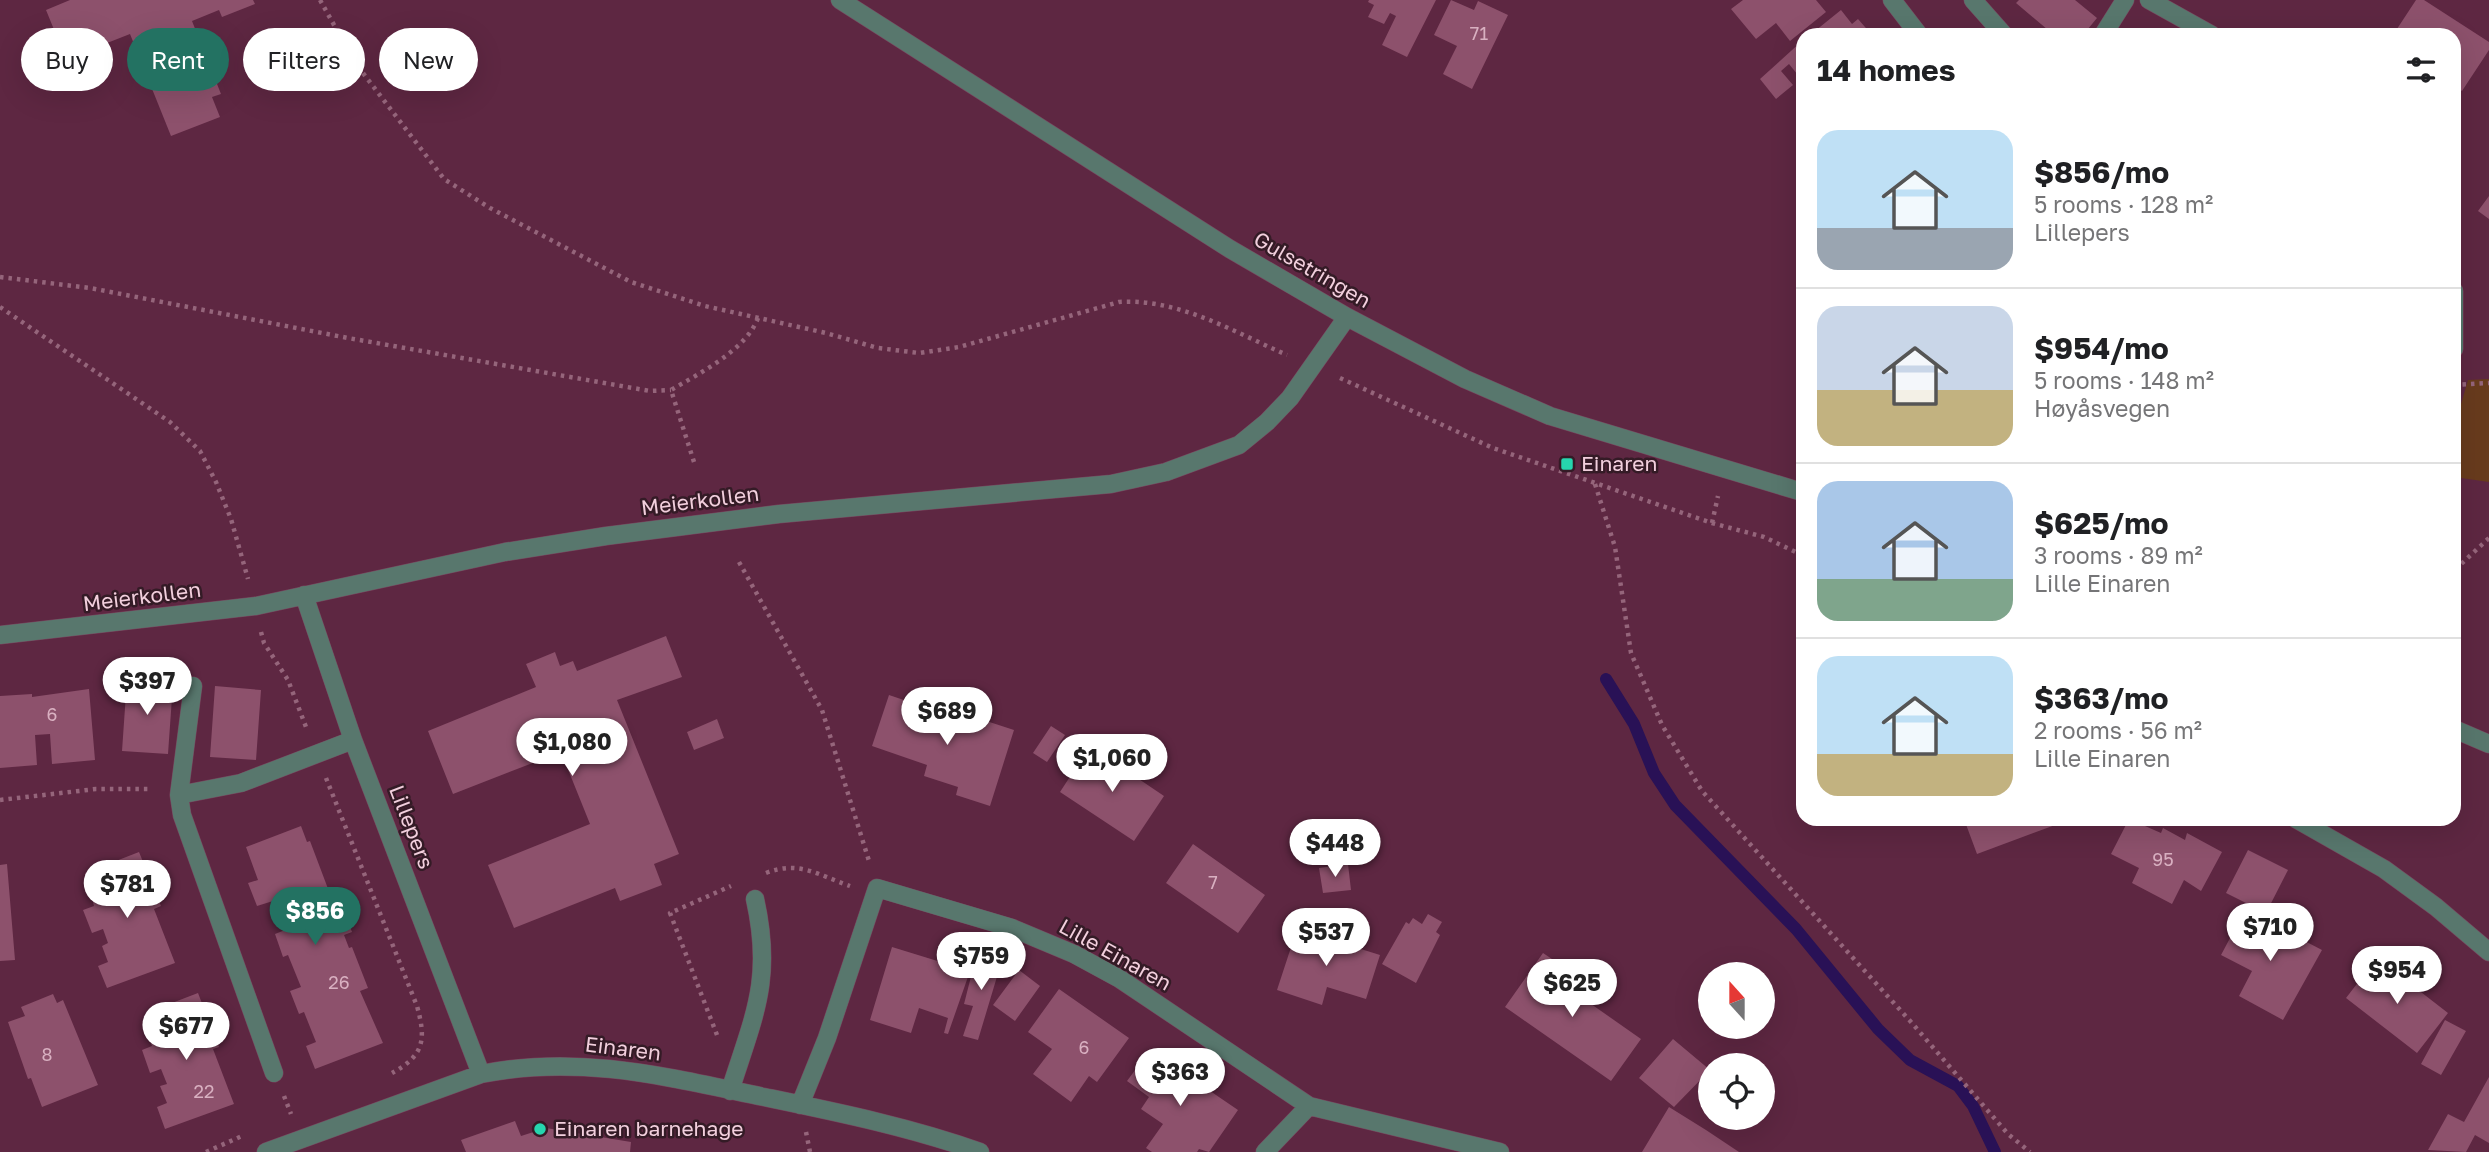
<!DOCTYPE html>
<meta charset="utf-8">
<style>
:root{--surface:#fff;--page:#f2f2f2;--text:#202124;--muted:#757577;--line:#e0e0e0;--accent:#237262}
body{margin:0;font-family:"Golos Text",sans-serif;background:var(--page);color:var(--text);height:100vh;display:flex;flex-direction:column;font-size:26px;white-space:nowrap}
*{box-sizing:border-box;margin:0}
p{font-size:23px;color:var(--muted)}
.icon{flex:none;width:38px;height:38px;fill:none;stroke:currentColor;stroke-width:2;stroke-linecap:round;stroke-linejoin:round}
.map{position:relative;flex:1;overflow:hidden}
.panel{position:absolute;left:1796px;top:28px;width:665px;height:798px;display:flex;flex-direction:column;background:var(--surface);border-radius:21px;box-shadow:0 7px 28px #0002}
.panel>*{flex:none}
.guide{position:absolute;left:21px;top:28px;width:665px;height:63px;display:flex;gap:14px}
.needle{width:46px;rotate:339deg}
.fabs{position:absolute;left:1698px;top:962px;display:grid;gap:14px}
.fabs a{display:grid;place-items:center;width:77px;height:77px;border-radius:50%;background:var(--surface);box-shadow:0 7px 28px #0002;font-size:35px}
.price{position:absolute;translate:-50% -60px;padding:0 16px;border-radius:24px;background:#fff;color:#222;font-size:23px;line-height:46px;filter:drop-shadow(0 2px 4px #0008)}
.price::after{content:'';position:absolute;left:50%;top:42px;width:21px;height:16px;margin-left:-10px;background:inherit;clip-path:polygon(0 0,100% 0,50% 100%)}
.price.active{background:var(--accent);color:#fff}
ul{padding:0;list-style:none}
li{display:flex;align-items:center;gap:21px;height:175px;padding:0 21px}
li+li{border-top:2px solid var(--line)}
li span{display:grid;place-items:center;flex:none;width:196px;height:140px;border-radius:21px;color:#555}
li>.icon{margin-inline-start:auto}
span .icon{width:84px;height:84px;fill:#fffc;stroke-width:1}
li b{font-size:30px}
h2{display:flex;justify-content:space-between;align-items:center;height:84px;padding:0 21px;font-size:30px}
.chip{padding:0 24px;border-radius:32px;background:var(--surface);box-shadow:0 7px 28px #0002;font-size:24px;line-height:63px}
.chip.active{background:var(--accent);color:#fff}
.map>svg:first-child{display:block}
.green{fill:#683b1d}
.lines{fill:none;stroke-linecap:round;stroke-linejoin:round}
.stream{stroke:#291156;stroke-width:12}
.building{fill:#8d516c}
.minor-casing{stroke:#79455e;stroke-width:19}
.path{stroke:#95657b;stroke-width:4.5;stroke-dasharray:3.5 5;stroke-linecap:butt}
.minor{stroke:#58776d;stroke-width:18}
.poi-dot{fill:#26d5ae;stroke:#341b26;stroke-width:2.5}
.labels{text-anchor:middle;stroke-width:5;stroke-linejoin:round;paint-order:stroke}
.number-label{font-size:18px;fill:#d9b0c1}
.street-label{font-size:21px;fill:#f2cfdd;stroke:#341b26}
.poi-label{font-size:21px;fill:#f2cfdd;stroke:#341b26;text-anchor:start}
</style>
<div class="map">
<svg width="2489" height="1152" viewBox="0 0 2489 1152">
<rect width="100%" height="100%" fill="#5e2742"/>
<path class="green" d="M2489,379V482L2454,477V428L2468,380Z"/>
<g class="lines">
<path class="stream" d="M1606,679L1634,724L1654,773L1675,805L1796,929L1878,1029L1910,1060L1958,1086L1973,1106L1995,1152"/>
</g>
<path class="building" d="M70,0H253L255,4L222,17L219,10L192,21L221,94L212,97L220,117L171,136L130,34L102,45L105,52L72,65L70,58L66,59L46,10Z
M1369,0H1436L1407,57L1382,45L1396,16L1390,13L1384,24L1368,17L1374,5L1368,2Z
M1451,0L1474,10L1478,1L1508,15L1472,89L1443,74L1457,46L1434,35Z
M1743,0H1816L1826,12L1790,41L1776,23L1756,39L1731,9Z
M2019,0H2075L2097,18L2083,35H2054L2016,3Z
M2416,0H2424L2489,42V50L2462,91L2454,85V35H2393Z
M1841,10L1852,24L1858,19L1872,35H1810Z
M1802,41V80L1789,64L1781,71L1793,85L1776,99L1760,79Z
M2489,196V219L2478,211Z
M666,636L682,677L617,700L679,854L654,864L662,885L620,901L615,888L514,928L488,865L590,824L561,752L453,794L428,731L536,687L526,664L555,652L560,666L573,661L577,671Z
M127,679L173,683L168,754L122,751Z
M215,686L261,690L256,760L210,757Z
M89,689L95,760L52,764L50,734L35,735L37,765L0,768V696L32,694V697Z
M889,695L966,721L968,715L1014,730L990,806L956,795L958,787L924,776L927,765L872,746Z
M717,719L724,738L694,750L687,732Z
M1051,726L1065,735L1047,762L1033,753Z
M1090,746L1164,796L1134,841L1060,792Z
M1964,819H2065L2066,821L1977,854Z
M2129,819L2161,833L2163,828L2185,840L2187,833L2222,852L2201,891L2184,880L2172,904L2132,883L2139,868L2111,854Z
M301,826L307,842L310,841L330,894L337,892L352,932L344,935L349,948L352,947L368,988L360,991L383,1043L315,1069L306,1046L316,1042L304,1012L299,1014L290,991L301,987L288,955L283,957L275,934L285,930L273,901L257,906L248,883L258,880L246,847Z
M1193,844L1265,895L1238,933L1166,883Z
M2248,850L2288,870L2266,913L2226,893Z
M139,852L161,906L154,909L175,963L107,988L98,966L108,962L102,946L108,943L103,929L92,933L83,910L94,906L85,873Z
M7,864L15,960L0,961V865Z
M1348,864L1351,890L1323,893L1319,868Z
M2245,910L2322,950L2283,1020L2239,996L2252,971L2221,955Z
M1428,914L1442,922L1436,932L1440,935L1416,983L1382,964L1406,922L1409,924L1413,918L1422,924Z
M1297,929L1380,955L1366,999L1327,987L1322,1005L1277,990Z
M892,947L970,971L948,1034L944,1033L948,1018L919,1008L911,1033L870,1020Z
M977,953L1002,960L978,1040L963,1036L973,1006L964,1004Z
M1543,953L1573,973L1564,985L1641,1039L1611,1081L1505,1007Z
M2377,958L2448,1013L2417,1053L2346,998Z
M1019,970L1040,986L1015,1021L993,1005Z
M1059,989L1129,1038L1097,1082L1089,1076L1071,1102L1033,1074L1052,1049L1028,1032Z
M198,993L219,1047L213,1049L234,1104L165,1129L157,1107L167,1103L160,1086L167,1084L161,1069L150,1073L142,1050L152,1046L146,1030L157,1025L151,1011Z
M53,994L57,1003L63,1000L98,1085L42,1107L31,1078L28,1079L8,1022L25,1016L21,1007Z
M2445,1020L2466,1031L2441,1075L2421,1064Z
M1673,1039L1710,1070L1674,1107L1639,1078Z
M1150,1050L1238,1110L1209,1152L1199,1149L1197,1152H1152L1146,1148L1163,1124L1141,1109L1149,1097L1127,1081Z
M2489,1077V1143L2475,1135L2466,1152L2428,1150L2448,1114L2464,1122Z
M1669,1107L1706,1130L1739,1152H1642Z
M515,1121L521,1136L546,1128L631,1142L630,1152H466L461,1140Z"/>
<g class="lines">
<defs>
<path id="minor" d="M840,0L1230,249L1347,317L1465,379L1550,416L1802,492
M1892,0L1919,35
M1973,0L2004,35
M2149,0L2212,35
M2103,35L2125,0
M2454,291V349
M304,595L353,740L481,1074
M0,635L256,606L505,552L606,536L779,514L1111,484L1166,472L1239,445L1267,422L1290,398L1347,317
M193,686L179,795L182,815L274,1073
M2454,729L2489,744
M179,795L241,783L353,740
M2296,819L2384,869L2436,907L2489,952
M730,1091C754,1015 773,980 755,899
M800,1105L827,1038L877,888L1012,928L1074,954L1120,979L1309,1106L1500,1152
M266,1152L481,1074C580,1054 667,1077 764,1097C836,1112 910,1127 980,1152
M1265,1152L1309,1106"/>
</defs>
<use href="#minor" class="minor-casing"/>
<path class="path" d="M320,0L356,64L444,179L490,208L631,282L705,306L826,333L878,348L919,353L959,347L1119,302C1178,298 1234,332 1287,355
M0,277L90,288L348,338L650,391L671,390
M0,307L170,422L200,451L216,482L231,519L248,579
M1340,378L1493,448L1712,523L1764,537L1802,555
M2454,385L2489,383
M694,462L671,390C700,373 746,350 758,318
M1595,484L1615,547L1631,653L1662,725L1702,791L1911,1022L2008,1134L2030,1152
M1712,523L1718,496
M739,562L822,710L869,861
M2454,567L2459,566L2489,538
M261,632L264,643L288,680L306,727
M326,778L417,1006C426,1039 425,1055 392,1073
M0,800L96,789H152
M766,873C799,860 818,875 850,886
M717,1035L670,913L731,886
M284,1096L291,1114
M806,1132L810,1152
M206,1152L242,1136"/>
<use href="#minor" class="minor"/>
</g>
<g class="poi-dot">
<rect x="1560" y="457" width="14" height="14" rx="3.5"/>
<circle cx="540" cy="1129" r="7"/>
</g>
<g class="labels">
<g class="number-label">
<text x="1479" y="40">71</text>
<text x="52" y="721">6</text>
<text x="2163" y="866">95</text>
<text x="1213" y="889">7</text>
<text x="339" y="989">26</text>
<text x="1084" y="1054">6</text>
<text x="47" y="1061">8</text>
<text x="204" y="1098">22</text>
</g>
<g class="street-label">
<text transform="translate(1312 270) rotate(30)" y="7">Gulsetringen</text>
<text transform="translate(700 501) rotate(-7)" y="7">Meierkollen</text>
<text transform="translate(142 597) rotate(-7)" y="7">Meierkollen</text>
<text transform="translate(411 827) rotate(69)" y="7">Lillepers</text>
<text transform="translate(1115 955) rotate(29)" y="7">Lille Einaren</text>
<text transform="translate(623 1049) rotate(7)" y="7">Einaren</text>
</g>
<g class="poi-label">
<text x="1581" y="471">Einaren</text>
<text x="554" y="1136">Einaren barnehage</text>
</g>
</g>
</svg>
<div class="fabs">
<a><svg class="needle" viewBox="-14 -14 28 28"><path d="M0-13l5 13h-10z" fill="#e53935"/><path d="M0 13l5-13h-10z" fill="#757577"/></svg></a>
<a><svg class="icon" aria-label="locate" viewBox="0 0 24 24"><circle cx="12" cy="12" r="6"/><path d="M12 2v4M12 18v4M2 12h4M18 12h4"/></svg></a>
</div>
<b class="price" style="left:147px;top:717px">$397</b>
<b class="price" style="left:947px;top:747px">$689</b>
<b class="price" style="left:572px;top:778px">$1,080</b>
<b class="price" style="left:1112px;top:794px">$1,060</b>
<b class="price" style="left:1335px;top:879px">$448</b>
<b class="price" style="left:127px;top:920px">$781</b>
<b class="price active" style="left:315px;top:947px">$856</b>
<b class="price" style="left:2270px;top:963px">$710</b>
<b class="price" style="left:1326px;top:968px">$537</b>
<b class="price" style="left:981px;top:992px">$759</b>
<b class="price" style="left:2397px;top:1006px">$954</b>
<b class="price" style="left:1572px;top:1019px">$625</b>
<b class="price" style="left:186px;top:1062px">$677</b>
<b class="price" style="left:1180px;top:1108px">$363</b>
<div class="guide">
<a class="chip">Buy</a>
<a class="chip active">Rent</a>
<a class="chip">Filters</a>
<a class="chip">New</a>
</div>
<section class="panel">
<h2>14 homes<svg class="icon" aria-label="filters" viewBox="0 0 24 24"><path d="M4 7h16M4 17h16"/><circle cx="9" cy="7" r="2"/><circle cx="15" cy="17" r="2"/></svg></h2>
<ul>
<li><span style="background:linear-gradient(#bfe0f5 70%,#9aa5b1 0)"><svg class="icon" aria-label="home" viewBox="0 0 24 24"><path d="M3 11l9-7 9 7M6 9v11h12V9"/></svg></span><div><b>$856/mo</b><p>5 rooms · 128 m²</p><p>Lillepers</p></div></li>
<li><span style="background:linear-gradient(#c9d6e8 60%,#c2b280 0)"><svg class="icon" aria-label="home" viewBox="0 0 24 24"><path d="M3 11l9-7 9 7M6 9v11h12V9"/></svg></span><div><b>$954/mo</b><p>5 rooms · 148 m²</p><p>Høyåsvegen</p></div></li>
<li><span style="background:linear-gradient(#a9c7e8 70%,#7fa58c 0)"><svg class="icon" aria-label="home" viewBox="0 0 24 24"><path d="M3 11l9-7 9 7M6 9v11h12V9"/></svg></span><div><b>$625/mo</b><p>3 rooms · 89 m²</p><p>Lille Einaren</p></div></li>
<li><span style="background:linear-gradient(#bfe0f5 70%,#c2b280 0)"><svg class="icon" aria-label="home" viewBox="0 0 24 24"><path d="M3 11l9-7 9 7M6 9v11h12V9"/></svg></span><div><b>$363/mo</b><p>2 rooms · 56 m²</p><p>Lille Einaren</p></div></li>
</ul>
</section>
</div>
